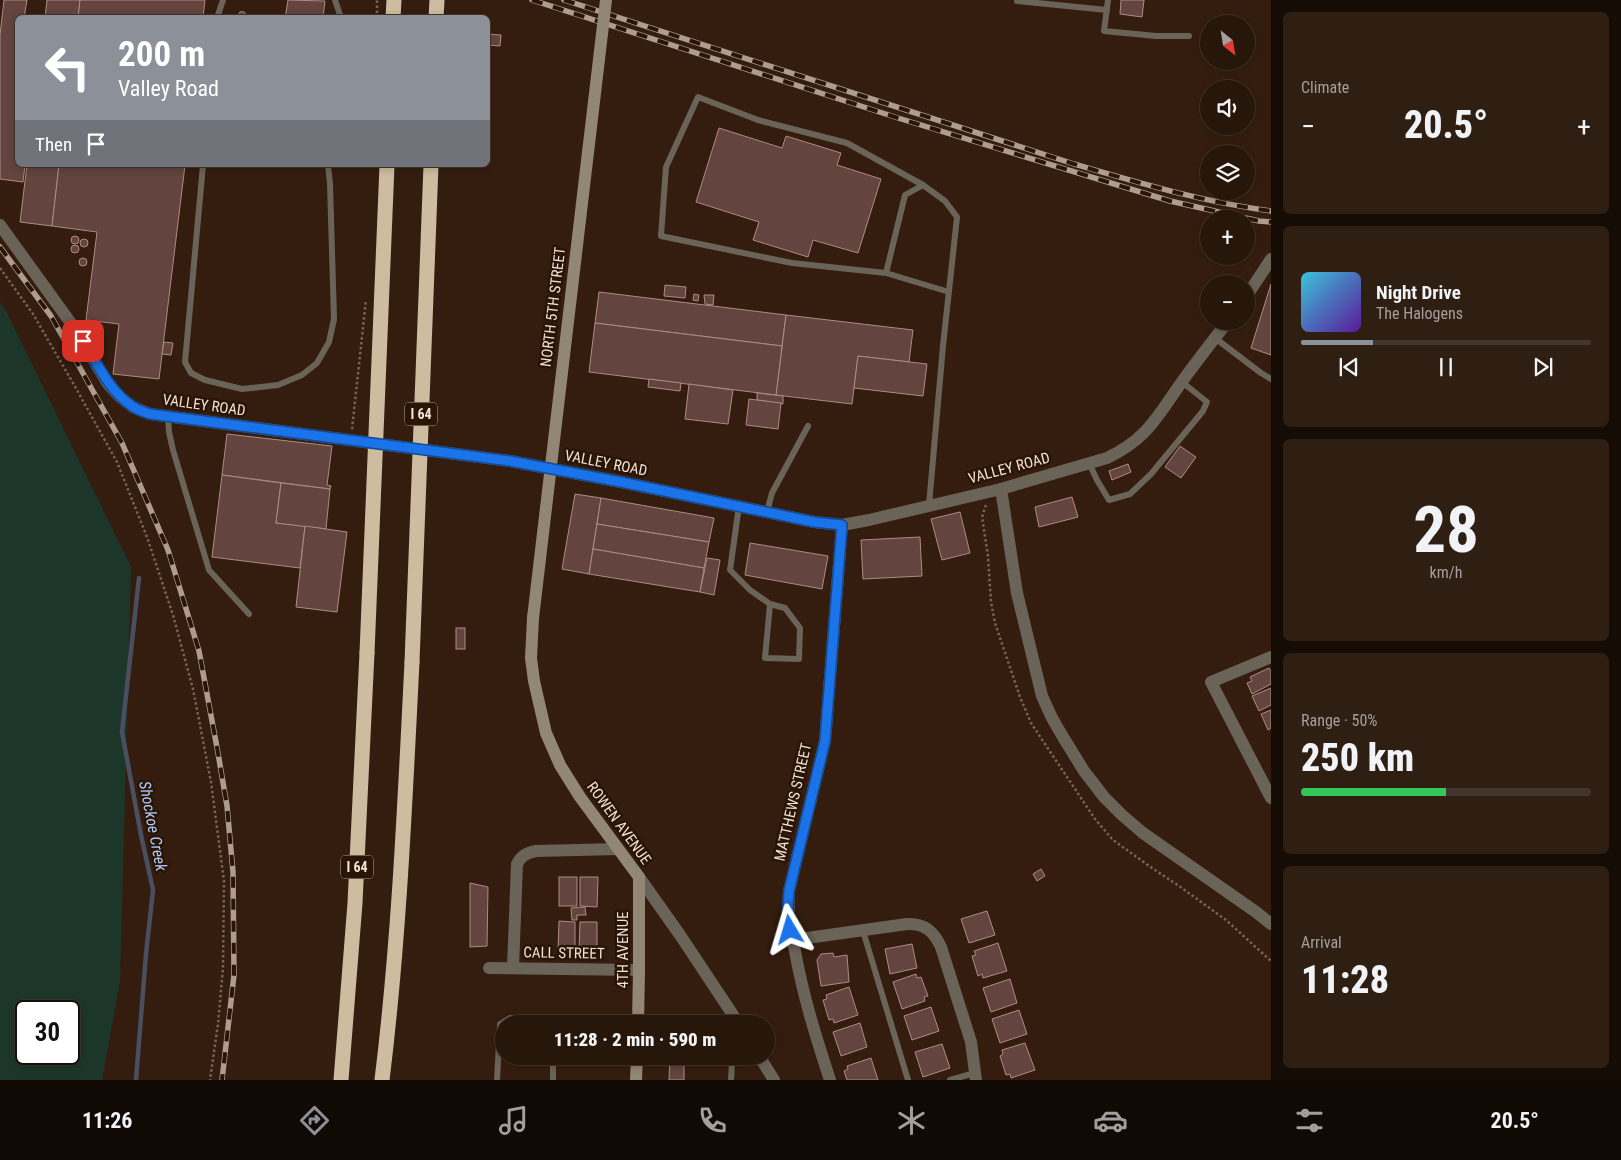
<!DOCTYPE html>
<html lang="en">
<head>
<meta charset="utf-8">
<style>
  body { margin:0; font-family:"Roboto Condensed",sans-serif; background:#2f1f13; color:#f1f3f6; height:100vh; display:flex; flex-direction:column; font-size:19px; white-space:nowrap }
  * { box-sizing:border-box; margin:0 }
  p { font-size:16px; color:#a49f9c }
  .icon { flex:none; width:28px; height:28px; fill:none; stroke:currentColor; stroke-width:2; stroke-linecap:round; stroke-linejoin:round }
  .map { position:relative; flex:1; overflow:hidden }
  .side { display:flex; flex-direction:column; gap:12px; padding:12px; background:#150c06; width:350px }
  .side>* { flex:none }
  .banner { position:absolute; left:15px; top:15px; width:475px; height:152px; border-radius:8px; box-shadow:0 2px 8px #0003,0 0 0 1px #43352b; background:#8c9099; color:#fff; overflow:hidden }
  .needle { width:32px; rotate:150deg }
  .controls { position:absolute; left:1200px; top:15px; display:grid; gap:10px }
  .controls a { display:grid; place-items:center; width:55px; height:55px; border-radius:50%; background:#27160a; box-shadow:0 2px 8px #0003,0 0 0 1px #43352b; font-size:25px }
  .speed { position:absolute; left:15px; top:1000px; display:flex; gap:10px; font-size:25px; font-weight:700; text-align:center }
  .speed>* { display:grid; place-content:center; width:65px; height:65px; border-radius:50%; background:#27160a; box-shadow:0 2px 8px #0003,0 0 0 1px #43352b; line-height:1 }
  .speed .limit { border:2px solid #111; border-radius:8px; background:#fff; color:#111 }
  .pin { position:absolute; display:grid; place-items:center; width:42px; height:42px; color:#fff; margin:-21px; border-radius:10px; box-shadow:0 2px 8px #0006 }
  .me { position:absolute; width:55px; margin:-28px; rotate:353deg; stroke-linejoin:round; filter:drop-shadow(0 0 4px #0008) }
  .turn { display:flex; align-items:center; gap:18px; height:105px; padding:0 20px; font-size:22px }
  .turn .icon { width:65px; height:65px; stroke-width:2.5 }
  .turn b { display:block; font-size:35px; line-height:42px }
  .then { display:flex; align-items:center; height:48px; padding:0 20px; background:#0003; gap:10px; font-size:19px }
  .big { font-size:38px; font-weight:800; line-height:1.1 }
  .side .widget { flex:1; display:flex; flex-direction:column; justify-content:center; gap:8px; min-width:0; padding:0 18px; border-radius:8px; background:#2f1f13 }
  .side .dial { align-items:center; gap:0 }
  .dial b { font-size:65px; line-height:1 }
  .song { display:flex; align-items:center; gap:15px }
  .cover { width:60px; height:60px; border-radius:8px; background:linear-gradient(135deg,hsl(190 70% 55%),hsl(270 70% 35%)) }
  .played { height:5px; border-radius:2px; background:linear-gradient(90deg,#8c9099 25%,#43352b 25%) }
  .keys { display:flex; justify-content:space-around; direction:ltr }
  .heat { display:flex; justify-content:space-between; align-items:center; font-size:28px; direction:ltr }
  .charge { height:8px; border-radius:4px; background:linear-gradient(90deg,#34c759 50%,#43352b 0) }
  .trip { position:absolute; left:495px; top:1015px; width:280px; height:50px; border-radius:25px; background:#27160a; box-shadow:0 2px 8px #0003,0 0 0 1px #43352b; font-weight:800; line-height:50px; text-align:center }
  .menu { display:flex; height:80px; justify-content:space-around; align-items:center; background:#100904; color:#a49f9c }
  .menu .icon { width:35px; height:35px }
  .menu .active { color:#8c9099 }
  .menu b { font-size:22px; color:#f1f3f6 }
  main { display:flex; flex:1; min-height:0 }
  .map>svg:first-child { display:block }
  .green { fill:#1c3729; fill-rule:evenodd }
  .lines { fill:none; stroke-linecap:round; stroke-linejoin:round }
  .stream { stroke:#4a4f60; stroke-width:4.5 }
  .building { fill:#63443f; stroke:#ae8b85 }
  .path { stroke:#786356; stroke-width:2.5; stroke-dasharray:2.5 2.5; stroke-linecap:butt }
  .service { stroke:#6a6358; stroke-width:6 }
  .minor { stroke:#6a6358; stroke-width:12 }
  .tertiary { stroke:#6a6358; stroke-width:12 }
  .secondary { stroke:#928775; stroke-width:12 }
  .motorway { stroke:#cdbc9f; stroke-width:15 }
  .rail-casing { stroke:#ae9c90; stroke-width:5.5 }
  .rail { stroke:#291405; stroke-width:4; stroke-dasharray:11; stroke-linecap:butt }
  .secondary-bridge { stroke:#928775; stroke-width:12 }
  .motorway-bridge { stroke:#cdbc9f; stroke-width:15 }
  .route-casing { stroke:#114b97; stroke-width:12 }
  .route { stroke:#1a73e8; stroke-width:9 }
  .labels { text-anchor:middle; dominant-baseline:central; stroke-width:5; stroke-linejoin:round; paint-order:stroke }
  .shield { fill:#291405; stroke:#b5a498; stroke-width:1 }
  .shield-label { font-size:14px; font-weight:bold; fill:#f1e1d7 }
  .street-label { font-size:15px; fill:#f1e1d7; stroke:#291405 }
  .water-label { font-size:16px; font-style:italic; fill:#afcefc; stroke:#291405 }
</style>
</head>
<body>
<main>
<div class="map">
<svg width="1271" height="1080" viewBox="0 0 1271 1080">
  <rect width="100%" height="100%" fill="#341d0e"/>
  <path class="green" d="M0,302L5,309L131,567L120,981L102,1080H0ZM69,1011V1054H26V1011Z"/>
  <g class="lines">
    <polyline class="stream" points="136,1080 146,954 153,890 141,835 122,732 139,578"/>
  </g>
  <g class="building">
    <polygon points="4,0 27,0 24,18 18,18 18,165 25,165 23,182 0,179 0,35"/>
    <polygon points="47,0 80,0 78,18 45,18"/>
    <polygon points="80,0 205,0 203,18 78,18"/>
    <polygon points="288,0 325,1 323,18 285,18"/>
    <polygon points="1121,0 1144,0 1142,17 1120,14"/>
    <circle cx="242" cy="15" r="3.5"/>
    <polygon points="488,34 501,35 500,46 488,45"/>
    <polygon points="719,128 782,148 786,136 841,153 837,165 881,179 858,253 813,240 808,257 753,240 759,222 696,202"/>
    <polygon points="27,165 59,165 52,226 20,222"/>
    <polygon points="59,165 185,165 159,379 113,374 119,324 86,320 97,232 52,226"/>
    <circle cx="75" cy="240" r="4"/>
    <circle cx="84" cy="243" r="4"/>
    <circle cx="75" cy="249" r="4"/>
    <circle cx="83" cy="262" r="4"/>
    <polygon points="1271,284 1271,355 1251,348"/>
    <polygon points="665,285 686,287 685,298 664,296"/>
    <polygon points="599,292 786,315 782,346 595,323"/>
    <polygon points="694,294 699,295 698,301 693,300"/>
    <polygon points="704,295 714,295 713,305 705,304"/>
    <polygon points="786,315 913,330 909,362 858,356 852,404 776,395"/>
    <polygon points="595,323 782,346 776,395 589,372"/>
    <polygon points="164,342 173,343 171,355 162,354"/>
    <polygon points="858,356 927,364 923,396 854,388"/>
    <polygon points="649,379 681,383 680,391 648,387"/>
    <polygon points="689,384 733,390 728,424 685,419"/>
    <polygon points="757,393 783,396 783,404 757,400"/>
    <polygon points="749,399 781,403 778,429 746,425"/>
    <polygon points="227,434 332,446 327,485 331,486 330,489 222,475"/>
    <polygon points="1180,446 1196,457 1181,478 1165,467"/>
    <polygon points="1128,464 1131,472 1112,480 1109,471"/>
    <polygon points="222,475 281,483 276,523 305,526 300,568 212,557"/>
    <polygon points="281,483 330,489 326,529 276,523"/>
    <polygon points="575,494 601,498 589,574 562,569"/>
    <polygon points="1072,497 1078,517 1039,527 1035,507"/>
    <polygon points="601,498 714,518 709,542 597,524"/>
    <polygon points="960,512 970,553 942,560 931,519"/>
    <polygon points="597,524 709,542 704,568 593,549"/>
    <polygon points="305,526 347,532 337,612 296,607"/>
    <polygon points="920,537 922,576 863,579 861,540"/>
    <polygon points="750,543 828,556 822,589 745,575"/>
    <polygon points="593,549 704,568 700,592 589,574"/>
    <polygon points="707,558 720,560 714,595 700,592"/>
    <rect x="456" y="628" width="9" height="21"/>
    <polygon points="1269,668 1271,671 1271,684 1252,694 1247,683 1252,681 1250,677"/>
    <polygon points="1271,688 1271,705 1259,711 1252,696"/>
    <polygon points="1271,710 1271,728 1268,730 1261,714"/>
    <polygon points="1041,869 1045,876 1037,881 1033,874"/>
    <rect x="559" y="877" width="18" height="29"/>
    <polygon points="580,877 598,877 597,907 580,906"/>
    <polygon points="470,883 488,887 487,946 470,947"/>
    <polygon points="585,907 586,915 577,915 577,920 572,920 571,908"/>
    <polygon points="987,911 995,935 969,943 961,919"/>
    <polygon points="559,921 575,922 575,951 558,951"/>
    <polygon points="580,922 597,922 597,952 579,951"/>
    <polygon points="998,943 1007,971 983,978 982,974 978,976 972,956 976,955 974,951"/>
    <polygon points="912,944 917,968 890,974 885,949"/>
    <polygon points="833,953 834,957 847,955 849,982 821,986 817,960 821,954"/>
    <polygon points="916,974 917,978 921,977 928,996 924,997 925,1001 902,1009 893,982"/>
    <polygon points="1010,979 1017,1003 991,1012 983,988"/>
    <polygon points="849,987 858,1015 834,1023 833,1019 829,1020 823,1000 827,999 826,995"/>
    <polygon points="931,1007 939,1031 912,1040 904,1016"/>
    <polygon points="1019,1010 1027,1034 1000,1043 992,1019"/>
    <polygon points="860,1023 867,1047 841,1056 833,1032"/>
    <polygon points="1025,1043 1035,1070 1011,1078 1010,1074 1006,1075 1000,1056 1003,1054 1002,1050"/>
    <polygon points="942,1044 950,1068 923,1077 915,1052"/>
    <polygon points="670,1056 684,1056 684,1080 669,1080"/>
    <polygon points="871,1058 878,1080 847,1080 844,1071 848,1069 847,1066"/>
  </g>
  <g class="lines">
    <g class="path">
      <polyline points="377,18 377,0"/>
      <polyline points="0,268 33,314 73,383 117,462 147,537 173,615 193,689 211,782 224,881 223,968 218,1024 210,1080"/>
      <polyline points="352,429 366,300"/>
      <polyline points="986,505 982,517 988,556 991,602 995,623 1020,697 1031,723 1095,819 1113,840 1152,868 1179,886 1226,920 1271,961"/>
    </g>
    <g class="service">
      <polyline points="335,0 341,18"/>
      <polyline points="1108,0 1104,31 1156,36 1189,36"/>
      <polyline points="1017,1 1107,10"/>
      <polyline points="217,18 223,0"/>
      <polyline points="203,165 185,362 191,373 205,380 242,389 278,385 302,375 317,363 329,342 334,319 330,184 328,165"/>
      <polyline points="886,273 792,263 661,236 666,167 698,97 758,120 847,143 923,185"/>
      <polyline points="1215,338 1261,373 1271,379"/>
      <polyline points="168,417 169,432 173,450 209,570 249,614"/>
      <polyline points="1089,463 1097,480 1109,500 1130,494 1151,474 1203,411 1207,402 1182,382"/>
      <polyline points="929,505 943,346 957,217 945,201 923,185 905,195 886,273 949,292"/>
      <polyline points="739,506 730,570 750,590 770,604 765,658 799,659 800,628 785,608 770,604"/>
      <polyline points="767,512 772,493 808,426"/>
      <polyline points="863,931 908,1080"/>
      <polyline points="553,1056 553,1080"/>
      <polyline points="497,1080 500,1024 510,1018 599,1019 638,1023"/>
      <polyline points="731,1080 732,1062 733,1056"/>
      <polyline points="950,1080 975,1073"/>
    </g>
    <g class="minor">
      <polyline points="1271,657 1211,682 1271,798"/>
      <polyline points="639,877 680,935 739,1024"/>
      <path d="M793,940L907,924C925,923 934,932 941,947L971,1042L976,1080"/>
      <polyline points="489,968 639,970"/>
      <path d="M513,968L517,864C521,856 526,853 536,851L618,849"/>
      <polyline points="759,1056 774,1080"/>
      <path d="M830,1080C816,1037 803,996 795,951C791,931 787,912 789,891L825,741L842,525"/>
    </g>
    <g class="tertiary">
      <path d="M0,225L73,326L108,384L119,396L133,407L150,414L510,461L621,482L814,522L842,525L869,520L1001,489L1107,458C1147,439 1157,417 1181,383C1196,362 1212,342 1228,321"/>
      <polyline points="1246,297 1271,259"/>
      <polyline points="1001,489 1017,593 1042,696 1052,718 1063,737 1084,771 1104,797 1122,815 1143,833 1256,912 1271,924"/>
    </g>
    <g class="secondary">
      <polyline points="533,618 531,658 534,681 546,733 560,765 580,797 639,877 639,970 638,1024"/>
      <polyline points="636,1080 637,1056"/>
    </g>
    <g class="motorway">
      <polyline points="393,18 394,0"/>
      <polyline points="436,18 437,0"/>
      <polyline points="341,1080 355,903 367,653"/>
      <path d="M382,1080C399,942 405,801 412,662"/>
    </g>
    <g class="rail-casing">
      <g id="rail">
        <polyline points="532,0 898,118 1170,201 1259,221 1271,222"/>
        <path d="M564,0L1074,164C1139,183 1203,202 1271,211"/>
        <polyline points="0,247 51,316 122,443 168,550 199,651 218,753 227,806 233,872 234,975 222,1080"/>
      </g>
    </g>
    <use href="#rail" class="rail"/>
    <polyline class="secondary-bridge" points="533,618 606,0"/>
    <g class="motorway-bridge">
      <polyline points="367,653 387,165"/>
      <polyline points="412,662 431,165"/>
    </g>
  </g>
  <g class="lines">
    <g class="route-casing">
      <path id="route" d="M83,341C98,364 109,391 132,406C137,410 144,412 150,414L510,461L621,482L814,522L842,525L825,741L789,891L788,905L790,930"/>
    </g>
    <use href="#route" class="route"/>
  </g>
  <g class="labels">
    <g class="shield">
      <rect x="405" y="402.5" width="32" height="23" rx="4"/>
      <rect x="341" y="855.5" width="32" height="23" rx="4"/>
    </g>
    <g class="shield-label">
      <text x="421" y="414">I 64</text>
      <text x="357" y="867">I 64</text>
    </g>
    <g class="street-label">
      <text transform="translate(553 307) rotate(-83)">NORTH 5TH STREET</text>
      <text transform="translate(204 405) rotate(8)">VALLEY ROAD</text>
      <text transform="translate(606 463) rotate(11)">VALLEY ROAD</text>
      <text transform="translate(1009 468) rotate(-15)">VALLEY ROAD</text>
      <text transform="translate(793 802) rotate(-77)">MATTHEWS STREET</text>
      <text transform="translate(619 823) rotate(54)">ROWEN AVENUE</text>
      <text transform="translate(623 950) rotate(-90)">4TH AVENUE</text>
      <text transform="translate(564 953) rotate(1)">CALL STREET</text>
    </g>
    <g class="water-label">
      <text transform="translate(153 826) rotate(79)">Shockoe Creek</text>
    </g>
  </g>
</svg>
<div class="controls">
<a><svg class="needle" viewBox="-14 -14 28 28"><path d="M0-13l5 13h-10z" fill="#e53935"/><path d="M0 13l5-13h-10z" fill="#a49f9c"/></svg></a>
<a><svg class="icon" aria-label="sound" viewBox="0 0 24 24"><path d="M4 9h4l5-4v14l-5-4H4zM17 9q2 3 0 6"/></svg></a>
<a><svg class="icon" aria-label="layers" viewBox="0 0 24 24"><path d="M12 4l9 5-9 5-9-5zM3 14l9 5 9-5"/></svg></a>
<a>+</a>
<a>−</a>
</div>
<div class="speed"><div class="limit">30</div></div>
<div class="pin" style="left:83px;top:341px;background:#d93025"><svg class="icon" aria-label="arrive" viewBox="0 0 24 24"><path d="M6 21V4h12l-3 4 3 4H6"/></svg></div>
<svg class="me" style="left:790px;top:930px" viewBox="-20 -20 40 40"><path d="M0-17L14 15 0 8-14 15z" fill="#1a73e8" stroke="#fff" stroke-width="4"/></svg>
<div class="trip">11:28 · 2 min · 590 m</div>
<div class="banner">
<div class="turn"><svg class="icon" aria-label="left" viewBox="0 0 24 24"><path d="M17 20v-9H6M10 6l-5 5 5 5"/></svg><div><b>200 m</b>Valley Road</div></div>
<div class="then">Then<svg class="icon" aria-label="arrive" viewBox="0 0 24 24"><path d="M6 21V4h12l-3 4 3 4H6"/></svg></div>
</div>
</div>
<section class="side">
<div class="widget"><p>Climate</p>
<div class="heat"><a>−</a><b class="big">20.5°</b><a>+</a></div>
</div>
<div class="widget">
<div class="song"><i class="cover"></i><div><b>Night Drive</b><p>The Halogens</p></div></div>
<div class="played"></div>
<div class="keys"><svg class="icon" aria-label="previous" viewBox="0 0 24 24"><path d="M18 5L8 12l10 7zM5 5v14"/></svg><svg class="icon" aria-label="pause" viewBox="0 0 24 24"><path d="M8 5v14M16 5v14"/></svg><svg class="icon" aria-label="next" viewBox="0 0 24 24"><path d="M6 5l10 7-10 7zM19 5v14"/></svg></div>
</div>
<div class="widget dial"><b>28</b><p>km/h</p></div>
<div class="widget"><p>Range · 50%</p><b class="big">250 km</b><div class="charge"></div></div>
<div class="widget"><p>Arrival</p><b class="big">11:28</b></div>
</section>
</main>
<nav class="menu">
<b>11:26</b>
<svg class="icon active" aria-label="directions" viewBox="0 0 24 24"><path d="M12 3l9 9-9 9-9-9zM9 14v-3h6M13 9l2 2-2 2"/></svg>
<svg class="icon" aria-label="music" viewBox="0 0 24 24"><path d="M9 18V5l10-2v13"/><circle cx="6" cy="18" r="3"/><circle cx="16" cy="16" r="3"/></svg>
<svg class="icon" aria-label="phone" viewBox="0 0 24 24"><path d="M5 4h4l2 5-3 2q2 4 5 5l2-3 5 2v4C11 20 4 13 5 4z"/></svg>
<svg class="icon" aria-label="climate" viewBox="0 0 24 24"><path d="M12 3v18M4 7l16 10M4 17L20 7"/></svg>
<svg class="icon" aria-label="car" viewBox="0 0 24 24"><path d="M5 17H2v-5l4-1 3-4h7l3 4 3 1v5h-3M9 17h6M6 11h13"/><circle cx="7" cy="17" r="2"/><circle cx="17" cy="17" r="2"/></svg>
<svg class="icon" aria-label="filters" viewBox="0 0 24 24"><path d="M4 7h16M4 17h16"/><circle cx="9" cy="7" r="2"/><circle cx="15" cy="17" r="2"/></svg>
<b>20.5°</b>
</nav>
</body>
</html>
